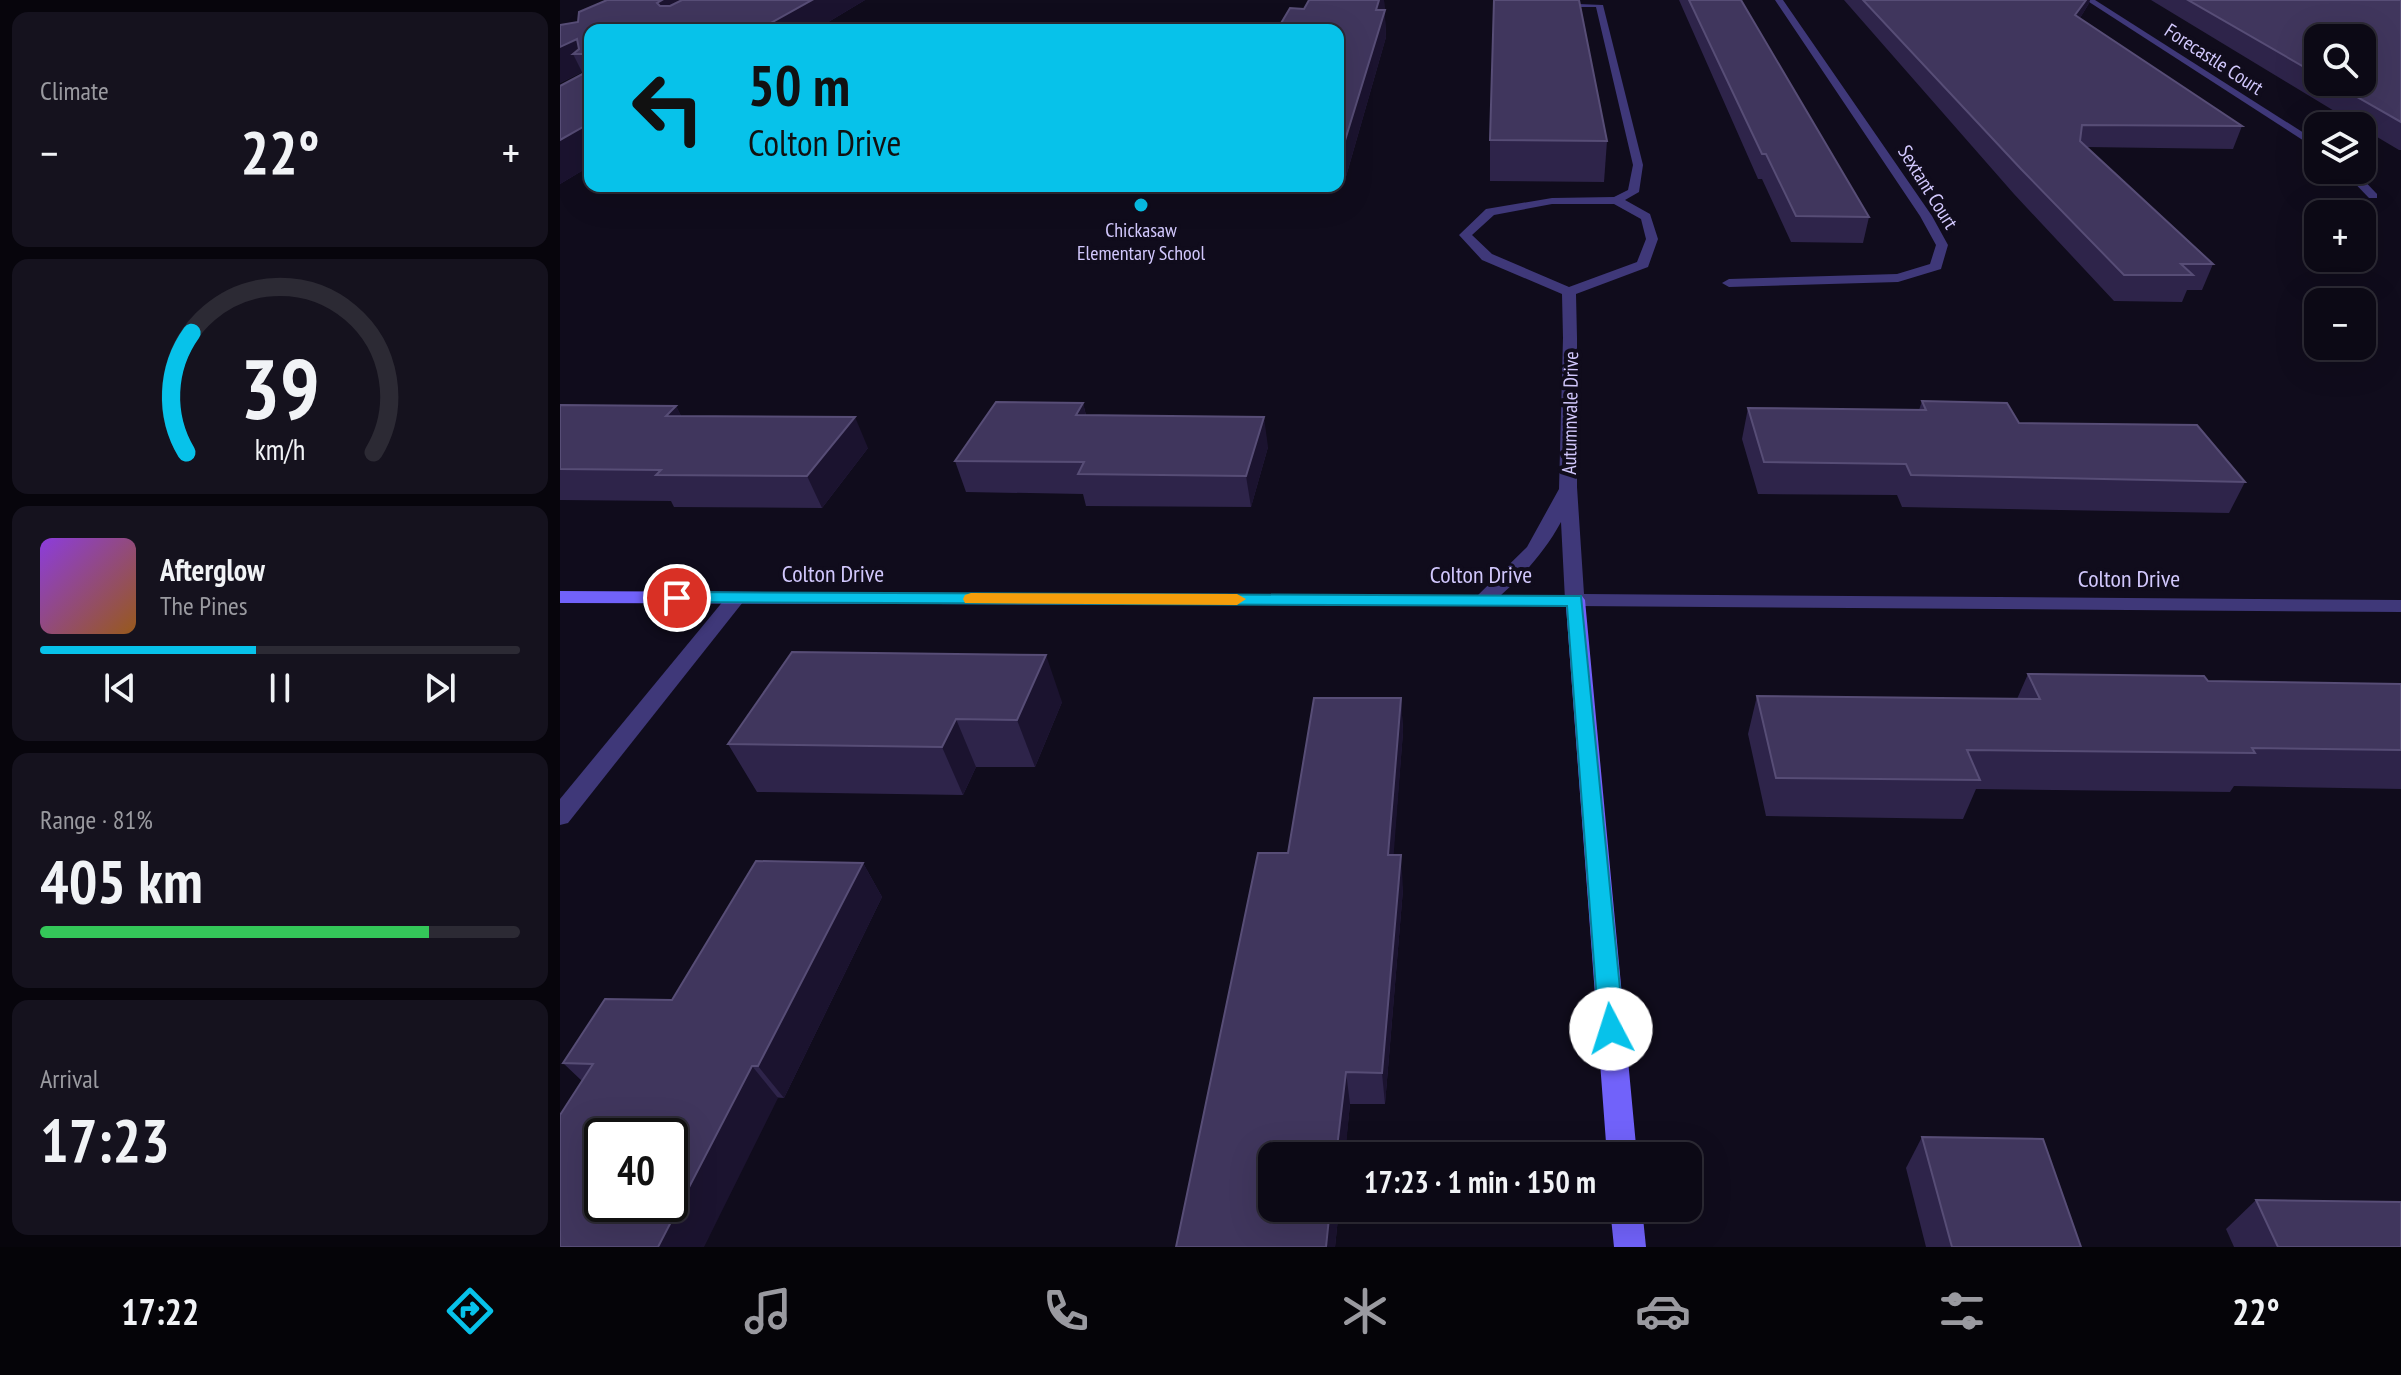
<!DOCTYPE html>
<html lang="en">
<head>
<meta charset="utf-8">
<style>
  body { margin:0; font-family:"PT Sans Narrow",sans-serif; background:#15121e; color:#f1f3f6; height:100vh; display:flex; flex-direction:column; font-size:30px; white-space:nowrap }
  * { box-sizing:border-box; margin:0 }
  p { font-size:26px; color:#9a9aa0 }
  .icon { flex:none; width:44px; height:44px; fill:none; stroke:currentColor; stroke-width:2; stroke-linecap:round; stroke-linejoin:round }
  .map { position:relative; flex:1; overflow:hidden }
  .side { display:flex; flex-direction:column; gap:12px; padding:12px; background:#07050c; width:560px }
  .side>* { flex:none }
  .guide { position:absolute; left:24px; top:24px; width:760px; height:168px; border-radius:16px; box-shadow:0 8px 32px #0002,0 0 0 2px #2c2a34; background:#07c2ea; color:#111; overflow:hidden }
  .buttons { position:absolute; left:1744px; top:24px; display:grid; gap:16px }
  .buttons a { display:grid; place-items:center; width:72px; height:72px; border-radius:16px; background:#0c0915; box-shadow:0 8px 32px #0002,0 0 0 2px #2c2a34; font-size:40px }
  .speed { position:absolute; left:24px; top:1118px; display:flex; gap:16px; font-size:40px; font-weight:700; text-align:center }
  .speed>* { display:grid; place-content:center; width:104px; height:104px; border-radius:50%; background:#0c0915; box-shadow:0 8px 32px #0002,0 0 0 2px #2c2a34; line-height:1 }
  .speed .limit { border:4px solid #111; border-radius:12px; background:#fff; color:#111 }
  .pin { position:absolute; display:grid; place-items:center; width:68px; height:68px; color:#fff; margin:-34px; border:4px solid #fff; border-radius:50%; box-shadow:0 2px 8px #0007 }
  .me { position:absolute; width:88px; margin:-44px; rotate:355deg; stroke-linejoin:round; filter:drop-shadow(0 0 6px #0008) }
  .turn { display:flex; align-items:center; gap:28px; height:168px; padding:0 32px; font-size:36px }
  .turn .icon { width:104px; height:104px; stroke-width:2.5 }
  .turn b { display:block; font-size:56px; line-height:68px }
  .big { font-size:60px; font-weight:600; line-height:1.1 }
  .side .widget { flex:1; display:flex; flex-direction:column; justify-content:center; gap:12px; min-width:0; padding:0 28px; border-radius:16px; background:#15121e }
  .side .dial { align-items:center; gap:0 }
  .dial svg { height:208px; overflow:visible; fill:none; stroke:#2c2a34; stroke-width:7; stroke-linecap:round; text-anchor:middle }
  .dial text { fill:#f1f3f6; stroke:none }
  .song { display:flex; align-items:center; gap:24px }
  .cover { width:96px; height:96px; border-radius:12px; background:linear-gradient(135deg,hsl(270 70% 55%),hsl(30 70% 35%)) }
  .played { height:8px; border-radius:4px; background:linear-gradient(90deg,#07c2ea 45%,#2c2a34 45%) }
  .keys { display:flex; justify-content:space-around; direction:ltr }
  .heat { display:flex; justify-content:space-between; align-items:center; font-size:44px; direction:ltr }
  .charge { height:12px; border-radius:6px; background:linear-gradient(90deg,#34c759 81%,#2c2a34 0) }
  .trip { position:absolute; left:698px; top:1142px; width:444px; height:80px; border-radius:16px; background:#0c0915; box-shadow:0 8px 32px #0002,0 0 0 2px #2c2a34; font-weight:600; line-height:80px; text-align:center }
  .tab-bar { display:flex; height:128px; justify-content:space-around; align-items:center; background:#050408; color:#9a9aa0 }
  .tab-bar .icon { width:56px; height:56px }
  .tab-bar .active { color:#07c2ea }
  .tab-bar b { font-size:36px; color:#f1f3f6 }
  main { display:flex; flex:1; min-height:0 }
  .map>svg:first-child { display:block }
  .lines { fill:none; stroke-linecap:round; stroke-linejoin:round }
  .lane { fill:#3f3879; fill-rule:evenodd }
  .street { fill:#3f3879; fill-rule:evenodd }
  .secondary { fill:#7162fa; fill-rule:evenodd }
  .wall { fill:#2e244a; fill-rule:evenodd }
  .shaded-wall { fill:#1b132f }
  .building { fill:#40365d; stroke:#574d76; stroke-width:2; fill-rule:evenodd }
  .route { fill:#07c2ea; stroke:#057e98; stroke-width:2 }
  .slow { fill:#f59e0b }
  .poi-dot { fill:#07c2ea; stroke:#100c1c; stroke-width:3 }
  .labels { text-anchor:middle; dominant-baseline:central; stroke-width:8; stroke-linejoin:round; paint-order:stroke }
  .far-street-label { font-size:20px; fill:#d2c8fd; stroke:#100c1c }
  .far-poi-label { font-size:20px; fill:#d2c8fd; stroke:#100c1c }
  .street-label { font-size:24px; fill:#d2c8fd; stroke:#100c1c }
</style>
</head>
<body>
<main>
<section class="side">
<div class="widget"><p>Climate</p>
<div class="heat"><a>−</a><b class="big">22°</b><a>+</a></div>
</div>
<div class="widget dial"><svg viewBox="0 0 100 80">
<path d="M14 69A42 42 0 1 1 86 69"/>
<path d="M14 69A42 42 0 0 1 16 23" stroke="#07c2ea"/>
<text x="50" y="56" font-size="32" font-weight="700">39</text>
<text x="50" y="72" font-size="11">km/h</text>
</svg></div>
<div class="widget">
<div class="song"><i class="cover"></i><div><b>Afterglow</b><p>The Pines</p></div></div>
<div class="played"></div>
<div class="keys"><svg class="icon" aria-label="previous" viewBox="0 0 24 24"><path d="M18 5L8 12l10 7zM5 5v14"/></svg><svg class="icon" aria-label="pause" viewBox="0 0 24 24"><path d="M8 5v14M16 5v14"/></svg><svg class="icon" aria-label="next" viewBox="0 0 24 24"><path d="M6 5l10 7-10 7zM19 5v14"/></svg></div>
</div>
<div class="widget"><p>Range · 81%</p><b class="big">405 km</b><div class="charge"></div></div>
<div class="widget"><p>Arrival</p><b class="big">17:23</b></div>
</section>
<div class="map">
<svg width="1841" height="1247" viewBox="0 0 1841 1247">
  <rect width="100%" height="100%" fill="#100c1c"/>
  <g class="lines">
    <path class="lane" d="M993,3L1043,5L1083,165L1079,192L1065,200L1090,214L1098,239L1088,267L1016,294L1017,338L1010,342L1003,338L1002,294L922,260L899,235L926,209L992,198L1054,197L1068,190L1073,165L1036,7H990ZM992,204H1054L1081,219L1086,239L1077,262L1009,287L932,254L912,235L934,215Z"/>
    <g class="street">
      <polygon points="1215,0 1223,0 1372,216 1388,245 1381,269 1338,282 1169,287 1162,283 1169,279 1337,274 1370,264 1376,245 1360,216"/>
      <polygon points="1526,0 1535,0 1758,142 1758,150"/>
      <polygon points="1782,170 1794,170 1817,194 1817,198 1809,198"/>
      <path d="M1010,334L1017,338V487L1024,594L1841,600V612L1015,606L1005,600L1001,522C983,555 959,580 931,604H917L914,600L917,596L967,547L999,489L1003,338Z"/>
      <polygon points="176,592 183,594 186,598 183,602 8,823 0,825 0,799 169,594"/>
    </g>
    <g class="secondary">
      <polygon points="0,591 1022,596 1025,600 1077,1156 1047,1156 1006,606 0,603"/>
      <polygon points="1050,1208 1082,1208 1086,1247 1054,1247"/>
    </g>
  </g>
  <g class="wall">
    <polygon points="47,0 305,0 255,30 30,30 30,166 0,184 0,86 23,74 22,72 0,83 18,22"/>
    <polygon points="749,0 824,0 826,37 785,180 778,180 778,30 744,9"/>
    <polygon points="1119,0 1181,0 1309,217 1303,243 1231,242 1202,179 1198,179"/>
    <polygon points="1284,0 1530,0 1528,5 1520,18 1682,126 1673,149 1526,147 1653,264 1642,290 1627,290 1622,302 1554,301 1454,194"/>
    <path d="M1591,0H1841V150H1839L1802,128V126H1799ZM1758,38L1802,82H1758Z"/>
    <polygon points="930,140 1047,141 1044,182 930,181"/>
    <polygon points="1362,401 1459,423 1685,482 1669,513 1342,507 1337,495 1198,494 1182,439 1188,408 1359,410"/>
    <polygon points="523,403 526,415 708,447 691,507 526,506 523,494 406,492 395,461"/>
    <polygon points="0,405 116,406 121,416 308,448 262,508 114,507 111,501 0,500"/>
    <polygon points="1468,674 1648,681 1841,684 1841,789 1674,786 1670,792 1416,789 1403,819 1206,816 1188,734 1197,696 1457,699"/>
    <polygon points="841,698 843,732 833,855 843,889 825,1104 790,1104 775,1247 616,1247 728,853"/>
    <polygon points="502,702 475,767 416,767 403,795 197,792 168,744"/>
    <polygon points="303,863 322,897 224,1098 22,1081 3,1063 112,1000"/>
    <polygon points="1362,1137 1521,1247 1366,1247 1346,1168"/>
    <polygon points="1696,1200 1841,1247 1674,1247 1666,1229"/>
  </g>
  <g class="shaded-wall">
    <polygon points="102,0 161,0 108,29 97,3"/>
    <polygon points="252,0 305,0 255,30 198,30"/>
    <polygon points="819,0 824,0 826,37 785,180 783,147"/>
    <polygon points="1526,0 1530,0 1528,5 1510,34 1515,15"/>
    <polygon points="17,39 24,54 13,54 22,72 0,83 0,47"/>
    <polygon points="30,123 30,166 0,184 0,140"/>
    <polygon points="523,403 530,433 516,415"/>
    <polygon points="116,406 132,437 106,416"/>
    <polygon points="295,417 308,448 262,508 247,476"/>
    <polygon points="704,417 708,447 691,507 686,476"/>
    <polygon points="486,655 502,702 475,767 457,720"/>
    <polygon points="841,698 843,732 831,889 828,855"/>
    <polygon points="396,719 416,767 403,795 382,747"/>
    <polygon points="841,855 843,889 825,1104 822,1073"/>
    <polygon points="303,863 322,897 224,1098 198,1066"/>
    <polygon points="192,1066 218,1098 144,1247 98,1247"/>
    <polygon points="786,1072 790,1104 785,1156 776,1156"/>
    <polygon points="770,1208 779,1208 775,1247 766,1247"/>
  </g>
  <g class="building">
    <polygon points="47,0 102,0 97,3 100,6 110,6 122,0 252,0 198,30 30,30 30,54 13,54 19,49 17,39 0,47 0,25 18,22 19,12"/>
    <polygon points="749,0 819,0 816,10 825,10 783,147 778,147 778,30 717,30 730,8 744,9"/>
    <polygon points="934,0 1019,0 1047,141 930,140"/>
    <polygon points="1129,0 1181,0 1309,217 1236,216 1206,154 1202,154"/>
    <polygon points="1303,0 1526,0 1515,15 1682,126 1522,125 1520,141 1653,264 1621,264 1633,275 1564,275 1461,169"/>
    <polygon points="1628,0 1841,0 1841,122 1771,82 1802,82 1802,38 1758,38 1758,75"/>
    <polygon points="30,70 30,123 0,140 0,86"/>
    <polygon points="1362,401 1447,403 1459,423 1637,425 1685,482 1351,475 1346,464 1204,462 1188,408 1366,410"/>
    <polygon points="436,402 523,403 516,415 704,417 686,476 518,474 524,462 395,461"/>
    <polygon points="0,405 116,406 106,416 295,417 247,476 96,475 101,470 0,469"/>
    <polygon points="232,652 486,655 457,720 396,719 382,747 168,744"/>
    <polygon points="1468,674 1644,676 1648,681 1841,684 1841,750 1692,748 1695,753 1407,750 1420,780 1216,778 1197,696 1480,699"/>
    <polygon points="754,698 841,698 828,855 841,855 822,1073 786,1072 776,1156 712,1156 712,1208 770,1208 766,1247 616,1247 698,853 728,853"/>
    <path d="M196,861L303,863L198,1066H192L98,1247H0V1115L33,1064L3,1063L45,999L112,1000ZM42,1136H110V1204H42Z"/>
    <polygon points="1362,1137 1483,1139 1521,1247 1392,1247"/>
    <polygon points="1696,1200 1841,1202 1841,1247 1718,1247"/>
  </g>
  <polygon class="route" points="117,592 1021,596 1064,1029 1060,1037 1051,1041 1042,1037 1039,1029 1007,606 111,602 109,598"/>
  <polygon class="slow" points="411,593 677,594 686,599 677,605 405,603 403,599 405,595"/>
  <circle class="poi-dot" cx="581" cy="205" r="8"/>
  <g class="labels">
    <g class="far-street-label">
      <text transform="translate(1654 59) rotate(33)">Forecastle Court</text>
      <text transform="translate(1368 187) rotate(58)">Sextant Court</text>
      <text transform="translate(1010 413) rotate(-89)">Autumnvale Drive</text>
    </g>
    <g class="far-poi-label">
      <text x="581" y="230">Chickasaw<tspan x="581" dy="23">Elementary School</tspan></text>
    </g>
    <g class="street-label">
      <text x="273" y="573">Colton Drive</text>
      <text x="921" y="574">Colton Drive</text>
      <text x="1569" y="578">Colton Drive</text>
    </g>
  </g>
</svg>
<div class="buttons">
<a><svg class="icon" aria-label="search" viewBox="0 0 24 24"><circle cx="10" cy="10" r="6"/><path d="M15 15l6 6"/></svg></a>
<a><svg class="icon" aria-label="layers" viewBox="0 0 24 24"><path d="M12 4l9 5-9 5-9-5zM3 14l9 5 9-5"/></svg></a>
<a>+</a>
<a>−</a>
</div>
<div class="speed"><div class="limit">40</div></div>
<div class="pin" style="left:117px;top:598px;background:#d93025"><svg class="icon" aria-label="arrive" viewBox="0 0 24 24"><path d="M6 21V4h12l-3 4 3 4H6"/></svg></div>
<svg class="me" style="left:1051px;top:1029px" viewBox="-20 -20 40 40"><circle r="19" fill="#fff"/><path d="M0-13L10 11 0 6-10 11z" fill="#07c2ea"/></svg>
<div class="trip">17:23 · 1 min · 150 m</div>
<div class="guide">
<div class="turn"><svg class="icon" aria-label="left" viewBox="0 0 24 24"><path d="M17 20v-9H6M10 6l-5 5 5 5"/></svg><div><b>50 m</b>Colton Drive</div></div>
</div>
</div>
</main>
<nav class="tab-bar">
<b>17:22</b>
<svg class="icon active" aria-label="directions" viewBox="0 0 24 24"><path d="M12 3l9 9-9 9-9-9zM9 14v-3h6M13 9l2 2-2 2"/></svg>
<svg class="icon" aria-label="music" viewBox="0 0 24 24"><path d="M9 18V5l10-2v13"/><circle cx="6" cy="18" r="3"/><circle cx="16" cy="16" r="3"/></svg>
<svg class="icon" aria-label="phone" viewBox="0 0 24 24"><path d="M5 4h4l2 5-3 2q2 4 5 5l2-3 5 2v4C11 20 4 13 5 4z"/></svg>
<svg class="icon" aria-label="climate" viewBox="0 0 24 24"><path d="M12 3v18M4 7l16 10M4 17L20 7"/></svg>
<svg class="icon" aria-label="car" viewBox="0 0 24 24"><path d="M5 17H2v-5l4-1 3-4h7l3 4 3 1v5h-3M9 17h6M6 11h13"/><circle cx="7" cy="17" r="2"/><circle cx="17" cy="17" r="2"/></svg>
<svg class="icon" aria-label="filters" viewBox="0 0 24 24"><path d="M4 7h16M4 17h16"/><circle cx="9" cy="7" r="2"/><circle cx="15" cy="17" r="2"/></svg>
<b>22°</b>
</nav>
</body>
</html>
